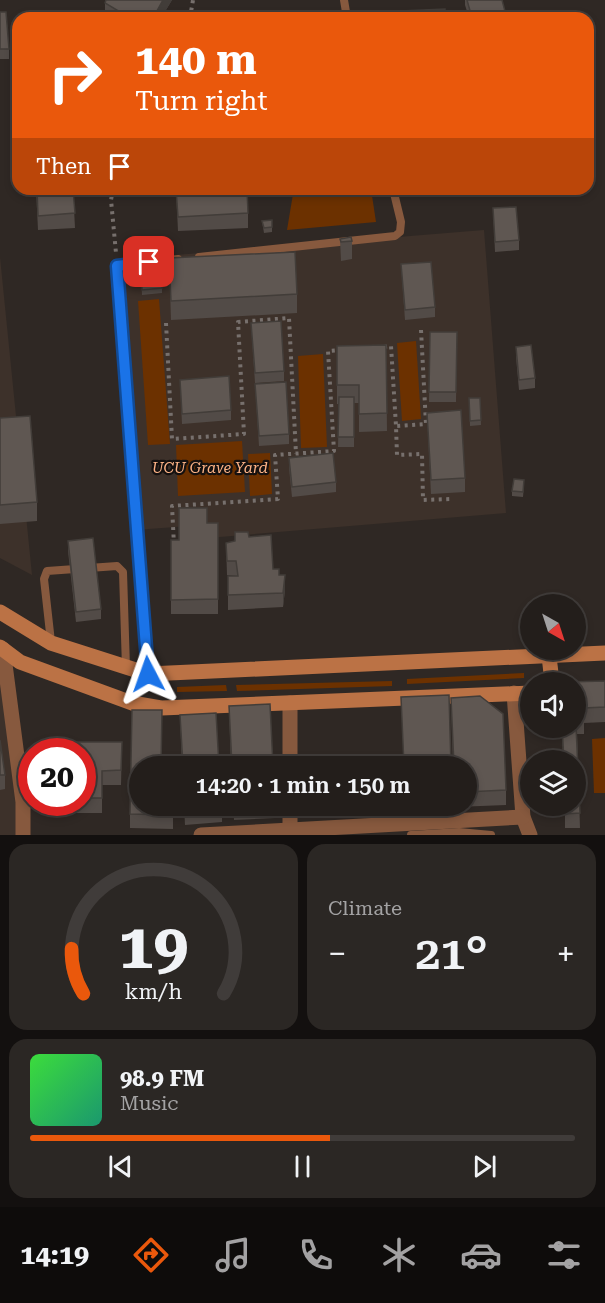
<!DOCTYPE html>
<html lang="en">
<head>
<meta charset="utf-8">
<style>
  body { margin:0; font-family:"Roboto Serif",serif; background:#2b2724; color:#f1f3f6; height:100vh; display:flex; flex-direction:column; font-size:22px; white-space:nowrap }
  * { box-sizing:border-box; margin:0 }
  p { font-size:20px; color:#a3a2a3 }
  .icon { flex:none; width:33px; height:33px; fill:none; stroke:currentColor; stroke-width:2; stroke-linecap:round; stroke-linejoin:round }
  .map { position:relative; height:835px; overflow:hidden }
  .drawer { display:flex; flex-direction:column; gap:9px; padding:9px; background:#13100f; flex:1 }
  .drawer>* { flex:none }
  .hud { position:absolute; left:12px; top:12px; width:582px; height:183px; border-radius:18px; box-shadow:0 3px 9px #0003,0 0 0 2px #403c3a; background:#ea580c; color:#fff; overflow:hidden }
  .needle { width:39px; rotate:141deg }
  .buttons { position:absolute; left:520px; top:594px; display:grid; gap:12px }
  .buttons a { display:grid; place-items:center; width:66px; height:66px; border-radius:50%; background:#231e1b; box-shadow:0 3px 9px #0003,0 0 0 2px #403c3a; font-size:30px }
  .speed { position:absolute; left:18px; top:738px; display:flex; gap:12px; font-size:30px; font-weight:700; text-align:center }
  .speed>* { display:grid; place-content:center; width:78px; height:78px; border-radius:50%; background:#231e1b; box-shadow:0 3px 9px #0003,0 0 0 2px #403c3a; line-height:1 }
  .speed .limit { border:9px solid #d22; background:#fff; color:#111 }
  .pin { position:absolute; display:grid; place-items:center; width:51px; height:51px; color:#fff; margin:-26px; border-radius:12px; box-shadow:0 3px 9px #0006 }
  .me { position:absolute; width:66px; margin:-33px; rotate:356deg; stroke-linejoin:round; filter:drop-shadow(0 0 4px #0008) }
  .turn { display:flex; align-items:center; gap:21px; height:126px; padding:0 24px; font-size:27px }
  .turn .icon { width:78px; height:78px; stroke-width:2.5 }
  .turn b { display:block; font-size:42px; line-height:51px }
  .then { display:flex; align-items:center; height:57px; padding:0 24px; background:#0003; gap:12px; font-size:22px }
  .big { font-size:45px; font-weight:600; line-height:1.1 }
  .drawer .card { flex:1; display:flex; flex-direction:column; justify-content:center; gap:9px; min-width:0; padding:0 21px; border-radius:18px; background:#2b2724 }
  .drawer .dial { align-items:center; gap:0 }
  .dial svg { height:156px; overflow:visible; fill:none; stroke:#403c3a; stroke-width:7; stroke-linecap:round; text-anchor:middle }
  .dial text { fill:#f1f3f6; stroke:none }
  .song { display:flex; align-items:center; gap:18px }
  .cover { width:72px; height:72px; border-radius:9px; background:linear-gradient(135deg,hsl(120 70% 55%),hsl(160 70% 35%)) }
  .played { height:6px; border-radius:3px; background:linear-gradient(90deg,#ea580c 55%,#403c3a 55%) }
  .keys { display:flex; justify-content:space-around; direction:ltr }
  .heat { display:flex; justify-content:space-between; align-items:center; font-size:33px; direction:ltr }
  .drawer .tiles { flex:1; display:grid; gap:9px; grid-template-columns:1fr 1fr }
  .card:last-child { grid-column:span 2 }
  .trip { position:absolute; left:129px; top:756px; width:348px; height:60px; border-radius:30px; background:#231e1b; box-shadow:0 3px 9px #0003,0 0 0 2px #403c3a; font-weight:600; line-height:60px; text-align:center }
  .tabs { display:flex; height:96px; justify-content:space-around; align-items:center; background:#0e0c0b; color:#a3a2a3 }
  .tabs .icon { width:42px; height:42px }
  .tabs .on { color:#ea580c }
  .tabs b { font-size:27px; color:#f1f3f6 }
  .map>svg:first-child { display:block }
  .built { fill:#3d312a }
  .green { fill:#6c3100 }
  .lines { fill:none; stroke-linecap:round; stroke-linejoin:round }
  .path { stroke:#77706d; stroke-width:4; stroke-dasharray:3 4.5; stroke-linecap:butt }
  .service { stroke:#87593e; stroke-width:8 }
  .minor { stroke:#87593e; stroke-width:15 }
  .secondary { stroke:#bb7245; stroke-width:15 }
  .wall { fill:#524b47 }
  .shaded-wall { fill:#423d39 }
  .building { fill:#5f5752; stroke:#423d39; stroke-width:1.5 }
  .route-casing { stroke:#114b97; stroke-width:15 }
  .route { stroke:#1a73e8; stroke-width:10 }
  .labels { text-anchor:middle; dominant-baseline:central; stroke-width:4.5; stroke-linejoin:round; paint-order:stroke }
  .park-label { font-size:15px; font-style:italic; fill:#fdb386; stroke:#151110 }
</style>
</head>
<body>
<div class="map">
<svg width="605" height="835" viewBox="0 0 605 835">
  <rect width="100%" height="100%" fill="#2f2824"/>
  <g class="built">
    <polygon points="484,230 506,513 207,538 216,524 135,530 114,260"/>
    <polygon points="0,257 32,575 0,558"/>
    <polygon points="0,651 23,835 0,835"/>
  </g>
  <g class="green">
    <polygon points="338,189 371,189 376,222 287,230 293,194"/>
    <polygon points="159,299 170,444 148,445 138,301"/>
    <polygon points="416,341 421,419 402,421 397,343"/>
    <polygon points="323,354 327,447 301,448 298,356"/>
    <polygon points="242,441 245,492 178,496 176,445"/>
    <polygon points="270,453 272,494 250,496 248,454"/>
    <polygon points="524,673 524,678 407,684 407,679"/>
    <polygon points="392,681 392,686 237,691 236,685"/>
    <polygon points="226,685 227,691 177,692 177,687"/>
    <polygon points="605,738 605,793 594,793 592,739"/>
  </g>
  <g class="lines">
    <g class="path">
      <polyline points="190,18 193,0"/>
      <polyline points="113,189 111,200 116,253"/>
      <polyline points="166,323 172,439 244,434 238,322 289,318 296,454"/>
      <polyline points="421,330 426,424 396,426 397,455 422,454 423,500 450,499"/>
      <polyline points="384,347 391,346 396,426"/>
      <polyline points="174,545 172,506 278,499 275,455 334,451 328,351 340,350"/>
    </g>
    <g class="service">
      <polyline points="344,0 347,18"/>
      <polyline points="199,257 395,236 400,232 401,222 393,189"/>
      <polyline points="51,642 44,579 47,571 117,566 123,572 126,668"/>
      <polyline points="148,674 117,266 178,259"/>
      <polyline points="411,835 459,832 491,835"/>
    </g>
    <g class="minor">
      <polyline points="3,649 23,802 23,835"/>
      <polyline points="514,693 523,817 530,835"/>
      <polyline points="290,766 290,703"/>
      <polyline points="290,829 290,806"/>
      <polyline points="201,835 523,817"/>
    </g>
    <g class="secondary">
      <polyline points="0,612 51,643 148,674 605,653"/>
      <polyline points="0,647 20,662 132,703 161,708 531,693"/>
      <polyline points="549,656 552,682"/>
    </g>
  </g>
  <g class="wall">
    <polygon points="106,0 172,0 161,18 105,18 105,3"/>
    <polygon points="465,0 502,0 506,18 469,18 465,5"/>
    <polygon points="0,12 9,49 9,59 0,59"/>
    <polygon points="36,189 73,189 75,228 38,230"/>
    <polygon points="176,189 248,213 248,228 178,231"/>
    <polygon points="493,208 519,240 519,250 495,252"/>
    <polygon points="262,221 272,227 272,232 264,233"/>
    <polygon points="340,239 352,241 352,259 341,261"/>
    <polygon points="169,258 297,294 297,313 171,320"/>
    <polygon points="401,264 435,307 435,317 405,320"/>
    <polygon points="141,273 162,288 162,293 142,295"/>
    <polygon points="251,323 284,371 284,381 255,383"/>
    <polygon points="430,332 457,332 456,402 429,402"/>
    <polygon points="386,345 387,431 359,432 359,403 354,403 354,447 338,447 339,404 337,404 337,346"/>
    <polygon points="516,347 535,378 535,388 519,390 516,357"/>
    <polygon points="180,380 231,410 231,420 182,424"/>
    <polygon points="255,384 289,434 289,444 259,446"/>
    <polygon points="469,398 480,398 481,425 470,426"/>
    <polygon points="427,413 465,478 465,492 431,494"/>
    <polygon points="0,418 37,502 37,521 0,524"/>
    <polygon points="289,458 336,482 336,492 292,497 289,468"/>
    <polygon points="524,485 523,497 512,496 512,491"/>
    <polygon points="207,523 218,523 218,614 171,614 171,540 179,540"/>
    <polygon points="235,532 249,537 273,569 279,575 285,590 283,607 228,610 228,576 236,576 227,575 226,543 235,541"/>
    <polygon points="68,541 101,609 101,619 76,622 68,551"/>
    <polygon points="605,681 605,722 584,723 584,734 577,734 580,828 565,828 565,806 576,806 576,760 563,760 562,728 576,728 576,682"/>
    <polygon points="451,698 506,790 506,805 456,807 455,806 466,806 466,766 453,766"/>
    <polygon points="229,706 273,766 231,766"/>
    <polygon points="180,715 219,766 182,766"/>
    <polygon points="0,740 5,775 5,789 0,790"/>
    <polygon points="122,742 121,785 102,785 102,813 76,813 76,802 82,802 82,752"/>
    <polygon points="173,806 173,829 130,828 130,814"/>
    <polygon points="184,806 222,806 222,822 185,825"/>
    <polygon points="233,806 275,806 275,818 234,820"/>
    <rect x="299" y="806" width="41" height="12"/>
    <polygon points="405,806 452,806 405,808"/>
  </g>
  <g class="shaded-wall">
    <polygon points="163,0 172,0 161,18 153,18"/>
    <polygon points="506,15 506,18 494,18"/>
    <polygon points="285,575 285,590 283,607 283,593"/>
  </g>
  <g class="building">
    <polygon points="106,0 163,0 153,18 130,18 105,3"/>
    <polygon points="467,0 502,0 506,15 494,18 472,18"/>
    <polygon points="445,9 445,18 402,18 401,11"/>
    <polygon points="0,12 6,12 9,49 0,49"/>
    <polygon points="169,12 180,18 166,18"/>
    <polygon points="37,189 73,189 75,213 38,216"/>
    <polygon points="176,189 247,189 248,213 178,217"/>
    <polygon points="516,207 519,240 495,242 493,208"/>
    <polygon points="272,220 272,227 264,228 262,221"/>
    <polygon points="351,237 352,241 341,242 340,239"/>
    <polygon points="295,252 297,294 171,301 169,258"/>
    <polygon points="431,262 435,307 405,310 401,264"/>
    <polygon points="160,271 162,288 142,290 141,273"/>
    <polygon points="281,321 284,371 255,373 251,323"/>
    <polygon points="430,332 457,332 456,392 429,392"/>
    <polygon points="386,345 387,413 359,414 359,385 337,385 337,346"/>
    <polygon points="531,345 535,378 519,380 516,347"/>
    <polygon points="229,376 231,410 182,414 180,380"/>
    <polygon points="286,382 289,434 259,436 255,384"/>
    <polygon points="339,397 354,397 354,437 338,437"/>
    <polygon points="469,398 480,398 481,420 470,421"/>
    <polygon points="461,410 465,478 431,480 427,413"/>
    <polygon points="30,416 37,502 0,505 0,418"/>
    <polygon points="333,453 336,482 292,487 289,458"/>
    <polygon points="514,479 524,480 523,492 512,491"/>
    <polygon points="179,508 207,508 207,523 218,523 218,599 171,600 171,540 179,540"/>
    <polygon points="235,532 248,532 249,537 271,535 273,569 279,569 279,575 285,575 283,593 228,595 228,576 238,576 236,561 227,561 226,543 235,541"/>
    <polygon points="93,538 101,609 76,612 68,541"/>
    <polygon points="605,681 605,707 584,708 584,719 576,720 576,682 566,682"/>
    <polygon points="449,695 451,766 404,766 401,697"/>
    <polygon points="480,696 503,714 506,790 466,792 466,766 454,766 451,698"/>
    <polygon points="270,704 273,766 232,766 229,706"/>
    <polygon points="132,710 162,710 161,766 140,766 140,806 173,806 173,815 130,814"/>
    <polygon points="216,713 219,766 183,766 180,715"/>
    <polygon points="576,726 580,813 565,814 565,806 576,806 576,760 564,760 562,728 576,728"/>
    <polygon points="0,740 5,775 0,775"/>
    <polygon points="76,742 122,742 121,770 102,771 102,798 82,798 82,752 76,752"/>
    <polygon points="185,806 222,806 222,808 185,810"/>
    <rect x="299" y="806" width="41" height="2"/>
  </g>
  <g class="lines">
    <g class="route-casing">
      <polyline id="route" points="148,674 117,266 149,262"/>
    </g>
    <use href="#route" class="route"/>
  </g>
  <g class="labels">
    <g class="park-label">
      <text x="210" y="468">UCU Grave Yard</text>
    </g>
  </g>
</svg>
<div class="buttons">
<a><svg class="needle" viewBox="-14 -14 28 28"><path d="M0-13l5 13h-10z" fill="#e53935"/><path d="M0 13l5-13h-10z" fill="#a3a2a3"/></svg></a>
<a><svg class="icon" aria-label="sound" viewBox="0 0 24 24"><path d="M4 9h4l5-4v14l-5-4H4zM17 9q2 3 0 6"/></svg></a>
<a><svg class="icon" aria-label="layers" viewBox="0 0 24 24"><path d="M12 4l9 5-9 5-9-5zM3 14l9 5 9-5"/></svg></a>
</div>
<div class="speed"><div class="limit">20</div></div>
<div class="pin" style="left:149px;top:262px;background:#d93025"><svg class="icon" aria-label="arrive" viewBox="0 0 24 24"><path d="M6 21V4h12l-3 4 3 4H6"/></svg></div>
<svg class="me" style="left:148px;top:674px" viewBox="-20 -20 40 40"><path d="M0-17L14 15 0 8-14 15z" fill="#1a73e8" stroke="#fff" stroke-width="4"/></svg>
<div class="trip">14:20 · 1 min · 150 m</div>
<div class="hud">
<div class="turn"><svg class="icon" aria-label="right" viewBox="0 0 24 24"><path d="M7 20v-9h11M14 6l5 5-5 5"/></svg><div><b>140 m</b>Turn right</div></div>
<div class="then">Then<svg class="icon" aria-label="arrive" viewBox="0 0 24 24"><path d="M6 21V4h12l-3 4 3 4H6"/></svg></div>
</div>
</div>
<section class="drawer">
<div class="tiles">
<div class="card dial"><svg viewBox="0 0 100 80">
<path d="M14 69A42 42 0 1 1 86 69"/>
<path d="M14 69A42 42 0 0 1 8 46" stroke="#ea580c"/>
<text x="50" y="56" font-size="32" font-weight="700">19</text>
<text x="50" y="72" font-size="11">km/h</text>
</svg></div>
<div class="card"><p>Climate</p>
<div class="heat"><a>−</a><b class="big">21°</b><a>+</a></div>
</div>
<div class="card">
<div class="song"><i class="cover"></i><div><b>98.9 FM</b><p>Music</p></div></div>
<div class="played"></div>
<div class="keys"><svg class="icon" aria-label="previous" viewBox="0 0 24 24"><path d="M18 5L8 12l10 7zM5 5v14"/></svg><svg class="icon" aria-label="pause" viewBox="0 0 24 24"><path d="M8 5v14M16 5v14"/></svg><svg class="icon" aria-label="next" viewBox="0 0 24 24"><path d="M6 5l10 7-10 7zM19 5v14"/></svg></div>
</div>
</div>
</section>
<nav class="tabs">
<b>14:19</b>
<svg class="icon on" aria-label="directions" viewBox="0 0 24 24"><path d="M12 3l9 9-9 9-9-9zM9 14v-3h6M13 9l2 2-2 2"/></svg>
<svg class="icon" aria-label="music" viewBox="0 0 24 24"><path d="M9 18V5l10-2v13"/><circle cx="6" cy="18" r="3"/><circle cx="16" cy="16" r="3"/></svg>
<svg class="icon" aria-label="phone" viewBox="0 0 24 24"><path d="M5 4h4l2 5-3 2q2 4 5 5l2-3 5 2v4C11 20 4 13 5 4z"/></svg>
<svg class="icon" aria-label="climate" viewBox="0 0 24 24"><path d="M12 3v18M4 7l16 10M4 17L20 7"/></svg>
<svg class="icon" aria-label="car" viewBox="0 0 24 24"><path d="M5 17H2v-5l4-1 3-4h7l3 4 3 1v5h-3M9 17h6M6 11h13"/><circle cx="7" cy="17" r="2"/><circle cx="17" cy="17" r="2"/></svg>
<svg class="icon" aria-label="filters" viewBox="0 0 24 24"><path d="M4 7h16M4 17h16"/><circle cx="9" cy="7" r="2"/><circle cx="15" cy="17" r="2"/></svg>
</nav>
</body>
</html>
